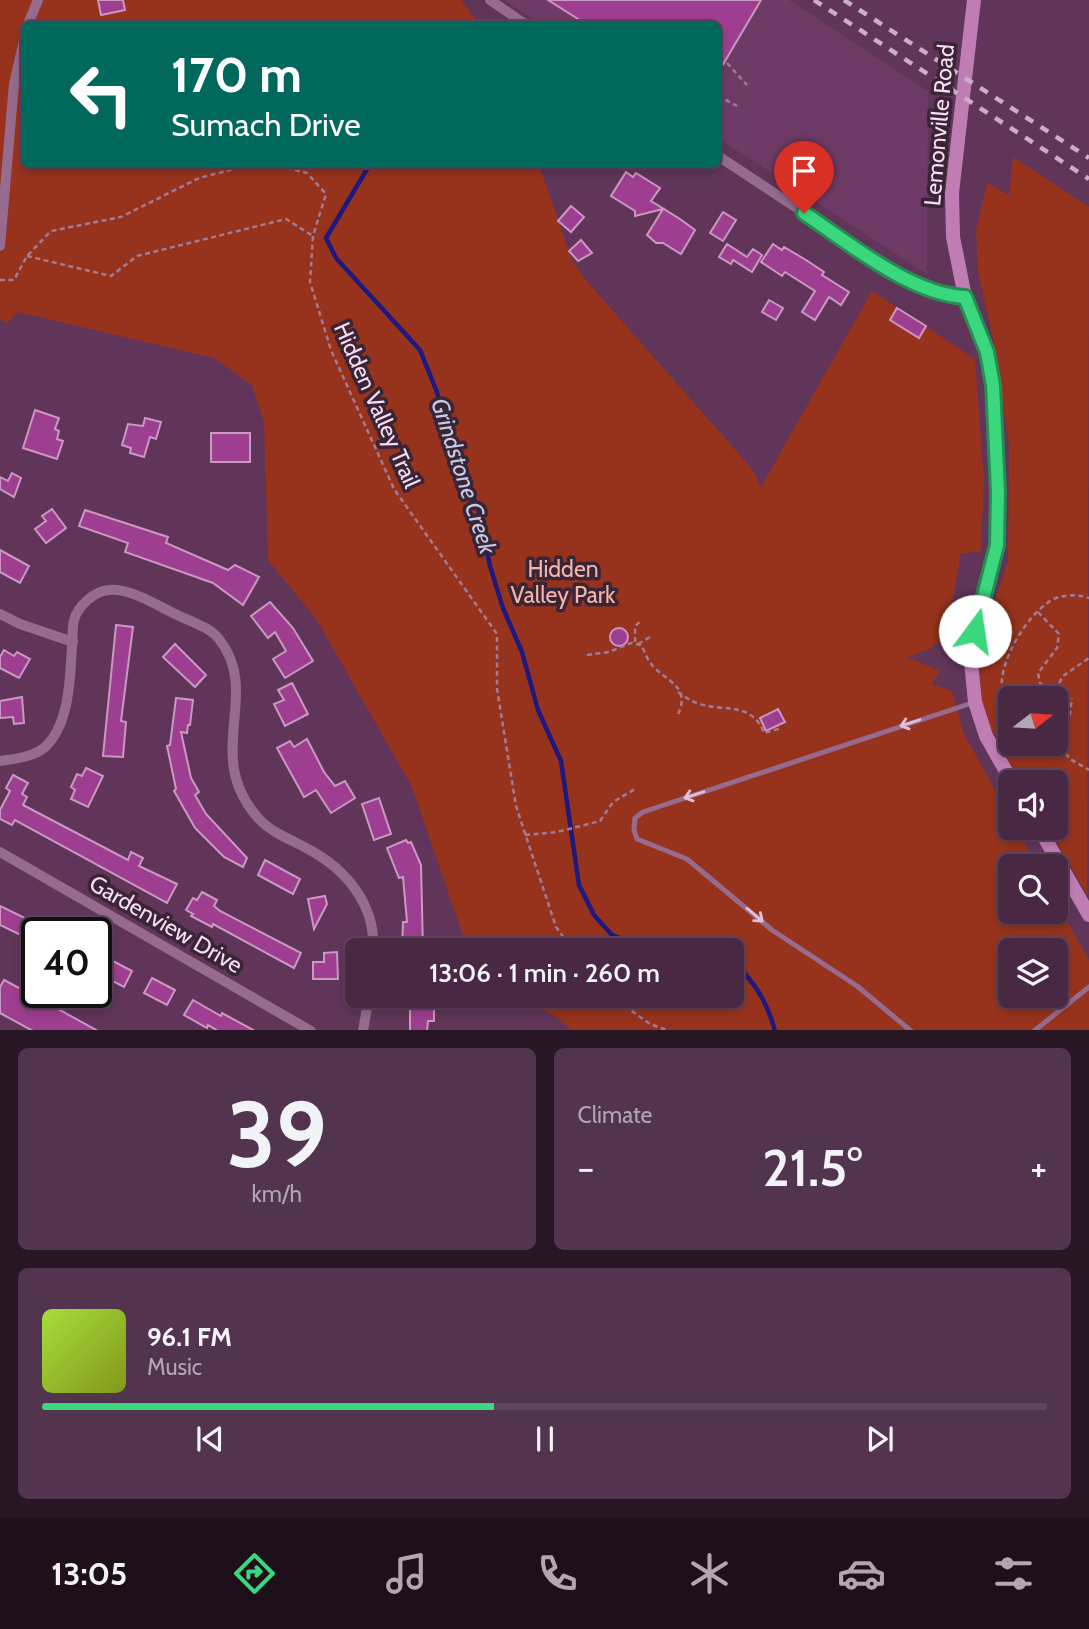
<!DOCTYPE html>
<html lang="en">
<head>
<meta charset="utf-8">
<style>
  body { margin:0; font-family:Cabin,sans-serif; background:#52344e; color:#f1f3f6; height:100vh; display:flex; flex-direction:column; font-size:26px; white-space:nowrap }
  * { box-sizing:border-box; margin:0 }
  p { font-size:23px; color:#b1a6b2 }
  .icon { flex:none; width:38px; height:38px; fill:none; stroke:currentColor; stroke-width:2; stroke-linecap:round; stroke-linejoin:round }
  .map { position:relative; height:1030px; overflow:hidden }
  .side { display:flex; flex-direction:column; gap:18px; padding:18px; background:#281625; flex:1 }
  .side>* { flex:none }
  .hud { position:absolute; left:21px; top:21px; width:700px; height:147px; border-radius:10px; box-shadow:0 4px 10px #0003,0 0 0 2px #60445c; background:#00695c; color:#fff; overflow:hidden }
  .needle { width:46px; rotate:73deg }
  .controls { position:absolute; left:998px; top:686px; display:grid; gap:14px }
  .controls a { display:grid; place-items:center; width:70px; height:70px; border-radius:10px; background:#482843; box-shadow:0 4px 10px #0003,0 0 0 2px #60445c; font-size:35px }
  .speed { position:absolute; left:21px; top:917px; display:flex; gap:14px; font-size:35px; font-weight:700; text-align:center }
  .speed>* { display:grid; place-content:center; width:91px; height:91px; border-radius:50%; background:#482843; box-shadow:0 4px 10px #0003,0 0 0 2px #60445c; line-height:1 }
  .speed .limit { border:4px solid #111; border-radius:10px; background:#fff; color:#111 }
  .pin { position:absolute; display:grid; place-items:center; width:60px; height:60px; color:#fff; margin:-72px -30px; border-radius:50% 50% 50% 0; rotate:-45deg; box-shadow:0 0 7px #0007 }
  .pin .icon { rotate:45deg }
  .me { position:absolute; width:77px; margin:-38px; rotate:14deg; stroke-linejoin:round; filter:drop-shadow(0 0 5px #0008) }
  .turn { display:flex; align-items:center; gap:24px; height:147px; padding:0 35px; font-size:32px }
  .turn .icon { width:91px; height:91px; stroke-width:2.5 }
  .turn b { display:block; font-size:49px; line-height:60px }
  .big { font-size:52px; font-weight:600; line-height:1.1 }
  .side .tile { flex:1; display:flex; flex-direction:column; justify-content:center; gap:10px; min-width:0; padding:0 24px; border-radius:10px; background:#52344e }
  .side .dial { align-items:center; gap:0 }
  .dial b { font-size:91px; line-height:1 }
  .song { display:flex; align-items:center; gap:21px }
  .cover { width:84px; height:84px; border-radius:10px; background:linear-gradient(135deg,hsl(80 70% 55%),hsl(70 70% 35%)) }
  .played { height:7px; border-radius:4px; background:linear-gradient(90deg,#3ad77f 45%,#60445c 45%) }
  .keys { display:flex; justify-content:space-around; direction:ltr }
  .heat { display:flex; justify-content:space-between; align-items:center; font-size:38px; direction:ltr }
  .side .tiles { flex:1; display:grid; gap:18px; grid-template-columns:1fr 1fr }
  .tile:last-child { grid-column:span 2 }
  .trip { position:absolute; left:345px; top:938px; width:399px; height:70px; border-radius:10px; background:#482843; box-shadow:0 4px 10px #0003,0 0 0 2px #60445c; font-weight:600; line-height:70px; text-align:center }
  .tab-bar { display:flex; height:112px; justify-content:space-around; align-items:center; background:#1d101b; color:#b1a6b2 }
  .tab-bar .icon { width:49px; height:49px }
  .tab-bar .current { color:#3ad77f }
  .tab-bar b { font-size:32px; color:#f1f3f6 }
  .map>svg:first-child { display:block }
  .built { fill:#6d3b65 }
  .green { fill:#97331d; fill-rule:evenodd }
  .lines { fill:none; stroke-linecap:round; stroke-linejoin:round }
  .stream { stroke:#1e197e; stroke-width:4.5 }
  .building { fill:#9e3e90; stroke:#cb98c1; stroke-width:2 }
  .path { stroke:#a07c99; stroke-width:2.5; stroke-dasharray:5 3.5; stroke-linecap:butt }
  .lane { stroke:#966b8d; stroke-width:5 }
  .street { stroke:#966b8d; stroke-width:10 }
  .secondary { stroke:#c07db4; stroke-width:14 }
  .rail { stroke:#ccadc6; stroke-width:4.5; stroke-dasharray:9 9; stroke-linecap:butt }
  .oneway { stroke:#e0c1da }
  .route-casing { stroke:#268c53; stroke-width:18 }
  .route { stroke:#3ad77f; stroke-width:12 }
  .labels { text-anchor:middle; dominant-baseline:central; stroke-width:7; stroke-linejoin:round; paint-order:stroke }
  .street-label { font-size:23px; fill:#f9def3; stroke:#392535 }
  .park-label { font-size:23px; fill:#f5b6a8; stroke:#392535 }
  .water-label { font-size:24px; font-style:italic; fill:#c4cce7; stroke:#392535 }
</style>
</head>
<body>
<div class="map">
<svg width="1089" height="1031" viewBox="0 0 1089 1031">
  <rect width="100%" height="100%" fill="#603559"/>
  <polygon class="built" points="503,0 789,0 928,91 927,274 718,138 718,24 541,24"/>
  <g class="green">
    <path d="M0,0H461L479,24H24V164L539,165L572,260L584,278L752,469L761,487L872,291L975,359L984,480L981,552L961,553L946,637L927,650L907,657L940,671L932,684L952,691L964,734L1010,817V828H1016L1037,866H1010V912H1055V899L1089,960V1030H571L554,1015L508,996H732V950H468L412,787L317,620L268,560L264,422L252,385L214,358L18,312L7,323L0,319ZM1010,950H1055V996H1010Z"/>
    <path d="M1013,157L1089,207L1087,895L1048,828H1055V782H1020L991,728L981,703L980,666L992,610L1008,561L1009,446L993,338L978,272L976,230L987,183L1009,195ZM1010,698H1055V744H1010Z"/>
  </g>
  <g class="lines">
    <g class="stream">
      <polyline points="370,164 326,238 336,258 420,350 437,392 453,453 478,508 490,566 503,608 522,652 538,710 561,761 579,885 594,915 612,935 626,940 699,950"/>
      <path d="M732,961C754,981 767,1001 775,1031"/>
    </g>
  </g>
  <g class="building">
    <polygon points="98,0 123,0 125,10 101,15"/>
    <polygon points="548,0 761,0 718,73 718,24 575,24 578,19"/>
    <polygon points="626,172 633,177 636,173 660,188 651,201 680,219 695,230 681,254 663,243 656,243 647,235 663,209 635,216 635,211 611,196"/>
    <polygon points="571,206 584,217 571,232 558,221"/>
    <polygon points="723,212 736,220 723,241 710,233"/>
    <polygon points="581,240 592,253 578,261 569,251"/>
    <polygon points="727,244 747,257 753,249 762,255 752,272 733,260 731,264 719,257"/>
    <polygon points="773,244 782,250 784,247 806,260 824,272 822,275 849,292 841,305 829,297 815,320 802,312 815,291 785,272 782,276 761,262"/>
    <polygon points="769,300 783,308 776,320 762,312"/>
    <polygon points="897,308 926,326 919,338 890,320"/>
    <polygon points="35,410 59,418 55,429 59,431 57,439 63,441 57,459 23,448"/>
    <polygon points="145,418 161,422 156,439 150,437 144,457 130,453 131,448 122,445 128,424 143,426"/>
    <rect x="211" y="433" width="39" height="29"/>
    <polygon points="12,473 21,478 14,497 0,489 0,477 8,481"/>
    <polygon points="52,509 66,528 46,543 35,529 46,521 42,516"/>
    <polygon points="85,510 168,537 166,543 228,570 235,565 259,577 243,605 213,583 125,552 128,543 79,526"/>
    <polygon points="0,550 29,566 20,583 0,572"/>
    <polygon points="270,602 293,628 313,661 285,678 273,659 286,651 275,632 268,638 251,616"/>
    <polygon points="116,625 133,627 121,721 126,722 123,757 103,756"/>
    <circle cx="619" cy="637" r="9"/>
    <polygon points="175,644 206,675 195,687 163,657"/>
    <polygon points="4,650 14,656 17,652 30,659 19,678 0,668 0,657"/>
    <polygon points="292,683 308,714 285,726 274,704 284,700 278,690"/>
    <polygon points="22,697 24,723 14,724 13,717 0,718 0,701"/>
    <polygon points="176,698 193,700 190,725 188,725 187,733 181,732 191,778 199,792 195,795 206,814 247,858 243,867 224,857 195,828 174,791 176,789 167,746 170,745"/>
    <polygon points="778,709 785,722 766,731 760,718"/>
    <polygon points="307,739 324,772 335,786 345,781 355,798 331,813 316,790 304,797 277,748 290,741 294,747"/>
    <polygon points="86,768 103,776 88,807 71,799 75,790 71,787 77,774 82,776"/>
    <polygon points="13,775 28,783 22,794 27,797 23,805 128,860 131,852 143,858 139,866 177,884 167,903 15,820 12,825 0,819 0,810 10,791 6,788"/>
    <polygon points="379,798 391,834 374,840 362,804"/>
    <polygon points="406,840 408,843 411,842 421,865 423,950 402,950 403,922 407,922 403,877 399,878 387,848"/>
    <polygon points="265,860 300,879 293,894 258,875"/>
    <polygon points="202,892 217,900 214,906 220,911 301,953 294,968 213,924 212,927 191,916 193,914 186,910 193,898 197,900"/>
    <polygon points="325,896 327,904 314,929 308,899"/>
    <polygon points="0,906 35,923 55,933 37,933 37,943 0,925"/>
    <polygon points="337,952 338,979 313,979 313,962 324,962 324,953"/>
    <polygon points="109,959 132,971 124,987 101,975"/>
    <polygon points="152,978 175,990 167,1005 144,993"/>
    <polygon points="4,980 49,1004 98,1031 33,1031 0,1013 0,987"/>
    <polygon points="410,996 429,996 429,1008 434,1008 434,1021 428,1021 427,1031 410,1031"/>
    <polygon points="193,1000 221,1016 222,1013 255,1031 218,1031 208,1025 207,1028 184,1015"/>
  </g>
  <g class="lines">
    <g class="path">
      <polyline points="727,63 747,85"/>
      <polyline points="718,96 737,106"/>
      <polyline points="270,164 307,173 326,194 313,236 310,282 331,350 394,489 497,634 497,689 516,806 556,927 573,950"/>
      <polyline points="27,256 111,276 137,256 286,219 313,236"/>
      <polyline points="0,280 14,280 27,256 51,231 121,217 199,178 254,164"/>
      <polyline points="1038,612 1059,634 1057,648 1038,673 1040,683 1053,693"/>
      <polyline points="635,642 635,626 641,621"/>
      <polyline points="638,644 650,637"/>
      <path d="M587,655L609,652L631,643L641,645C645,651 647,660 652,665C666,682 691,685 678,715"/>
      <path d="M678,692C684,696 690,701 697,703C724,713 751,700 764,733L782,728"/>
      <polyline points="1051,698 1063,676 1089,658"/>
      <path d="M1010,716C1007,708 1003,699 1002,690C998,661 1030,609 1056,598C1068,594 1078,595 1089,598"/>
      <polyline points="1055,725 1070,714 1072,698"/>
      <polyline points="1055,740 1070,759 1089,770"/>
      <polyline points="525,835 557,832 600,821 613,802 635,789"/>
      <polyline points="611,996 650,1024 669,1031"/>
    </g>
    <g class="lane">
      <polyline points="911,1031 857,986 772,930 687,859 637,839 634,830 635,818 643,812 975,702"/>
      <polyline points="1034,1031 1089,987"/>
    </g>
    <g class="street">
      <polyline points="490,0 525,24"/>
      <polyline points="28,24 38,0"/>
      <polyline points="718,156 911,283 953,297 965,297"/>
      <polyline points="0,246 14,84 24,40"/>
      <polyline points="0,614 20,624 73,642"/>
      <path d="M0,761C14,759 34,757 45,747C70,724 70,677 72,646C73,638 72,628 74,620C78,606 94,591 109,590C129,588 155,604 173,613C187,620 210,627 219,639C263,695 201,755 259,819C272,833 292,840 308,849C346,869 376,905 373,950"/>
      <polyline points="0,852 311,1031"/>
      <polyline points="363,1031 369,996"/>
    </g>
    <g class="secondary">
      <polyline points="974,0 952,193 953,237 965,297 987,352 993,385 998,492 997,545 970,651 975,702 986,736 1012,782"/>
      <polyline points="1039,828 1089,915"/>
    </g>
    <g class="rail">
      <polyline points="814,0 1089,179"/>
      <polyline points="844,0 1089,158"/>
    </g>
  </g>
  <defs><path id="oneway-shaft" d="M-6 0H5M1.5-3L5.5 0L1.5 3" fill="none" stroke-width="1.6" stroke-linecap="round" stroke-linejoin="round" transform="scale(1.75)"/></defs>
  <g class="oneway">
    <use href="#oneway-shaft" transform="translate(910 723) rotate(162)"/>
    <use href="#oneway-shaft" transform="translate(694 795) rotate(162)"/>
    <use href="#oneway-shaft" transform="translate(755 915) rotate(40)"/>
  </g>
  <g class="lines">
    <g class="route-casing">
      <path id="route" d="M804,213C849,243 910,294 965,297L987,352L993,385L998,492L997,545L975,631"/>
    </g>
    <use href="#route" class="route"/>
  </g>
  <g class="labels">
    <g class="street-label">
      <text transform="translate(939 125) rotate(-85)">Lemonville Road</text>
      <text transform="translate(377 405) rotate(66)">Hidden Valley Trail</text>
      <text transform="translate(166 924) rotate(30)">Gardenview Drive</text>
    </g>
    <g class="park-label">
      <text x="563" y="569">Hidden<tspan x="563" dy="26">Valley Park</tspan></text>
    </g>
    <g class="water-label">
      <text transform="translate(464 476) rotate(72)">Grindstone Creek</text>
    </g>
  </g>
</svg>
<div class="controls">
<a><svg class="needle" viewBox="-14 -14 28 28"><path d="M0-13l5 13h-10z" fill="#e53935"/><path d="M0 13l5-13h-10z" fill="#b1a6b2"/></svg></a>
<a><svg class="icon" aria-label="sound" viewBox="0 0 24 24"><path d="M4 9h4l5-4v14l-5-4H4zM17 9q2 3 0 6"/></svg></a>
<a><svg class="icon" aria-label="search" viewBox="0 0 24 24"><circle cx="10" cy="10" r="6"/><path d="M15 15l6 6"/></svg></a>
<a><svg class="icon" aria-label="layers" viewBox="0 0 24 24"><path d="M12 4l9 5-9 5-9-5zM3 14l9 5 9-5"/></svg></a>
</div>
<div class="speed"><div class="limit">40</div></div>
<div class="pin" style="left:804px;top:213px;background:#d93025"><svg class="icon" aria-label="arrive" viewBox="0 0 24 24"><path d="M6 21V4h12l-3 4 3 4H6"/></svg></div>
<svg class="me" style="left:975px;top:631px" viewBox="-20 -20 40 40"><circle r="19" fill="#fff"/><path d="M0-13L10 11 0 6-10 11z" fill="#3ad77f"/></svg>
<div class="trip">13:06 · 1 min · 260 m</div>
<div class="hud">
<div class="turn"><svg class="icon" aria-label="left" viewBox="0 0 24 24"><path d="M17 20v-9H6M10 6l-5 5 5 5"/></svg><div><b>170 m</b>Sumach Drive</div></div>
</div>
</div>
<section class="side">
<div class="tiles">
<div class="tile dial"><b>39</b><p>km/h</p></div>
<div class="tile"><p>Climate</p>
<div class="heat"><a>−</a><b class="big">21.5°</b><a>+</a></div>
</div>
<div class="tile">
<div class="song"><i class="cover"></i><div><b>96.1 FM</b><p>Music</p></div></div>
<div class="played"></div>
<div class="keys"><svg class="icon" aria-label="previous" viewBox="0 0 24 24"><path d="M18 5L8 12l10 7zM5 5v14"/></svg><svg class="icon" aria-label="pause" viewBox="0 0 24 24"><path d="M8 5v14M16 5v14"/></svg><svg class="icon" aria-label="next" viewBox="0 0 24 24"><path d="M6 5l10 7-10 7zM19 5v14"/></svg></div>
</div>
</div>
</section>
<nav class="tab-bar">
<b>13:05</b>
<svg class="icon current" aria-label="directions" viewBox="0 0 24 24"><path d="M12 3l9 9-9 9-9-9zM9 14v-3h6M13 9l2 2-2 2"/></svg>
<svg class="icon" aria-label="music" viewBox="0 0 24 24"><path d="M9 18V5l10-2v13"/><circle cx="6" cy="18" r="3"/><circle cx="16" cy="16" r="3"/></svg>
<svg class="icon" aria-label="phone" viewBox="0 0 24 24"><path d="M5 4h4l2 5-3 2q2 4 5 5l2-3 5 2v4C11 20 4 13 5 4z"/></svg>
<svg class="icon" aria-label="climate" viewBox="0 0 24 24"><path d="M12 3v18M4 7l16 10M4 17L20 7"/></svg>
<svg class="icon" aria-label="car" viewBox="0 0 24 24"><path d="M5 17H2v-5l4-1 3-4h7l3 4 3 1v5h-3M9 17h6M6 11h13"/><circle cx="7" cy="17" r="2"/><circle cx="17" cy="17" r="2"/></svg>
<svg class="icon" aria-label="filters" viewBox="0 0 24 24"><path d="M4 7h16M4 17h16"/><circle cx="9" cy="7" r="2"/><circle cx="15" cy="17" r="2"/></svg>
</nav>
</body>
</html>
